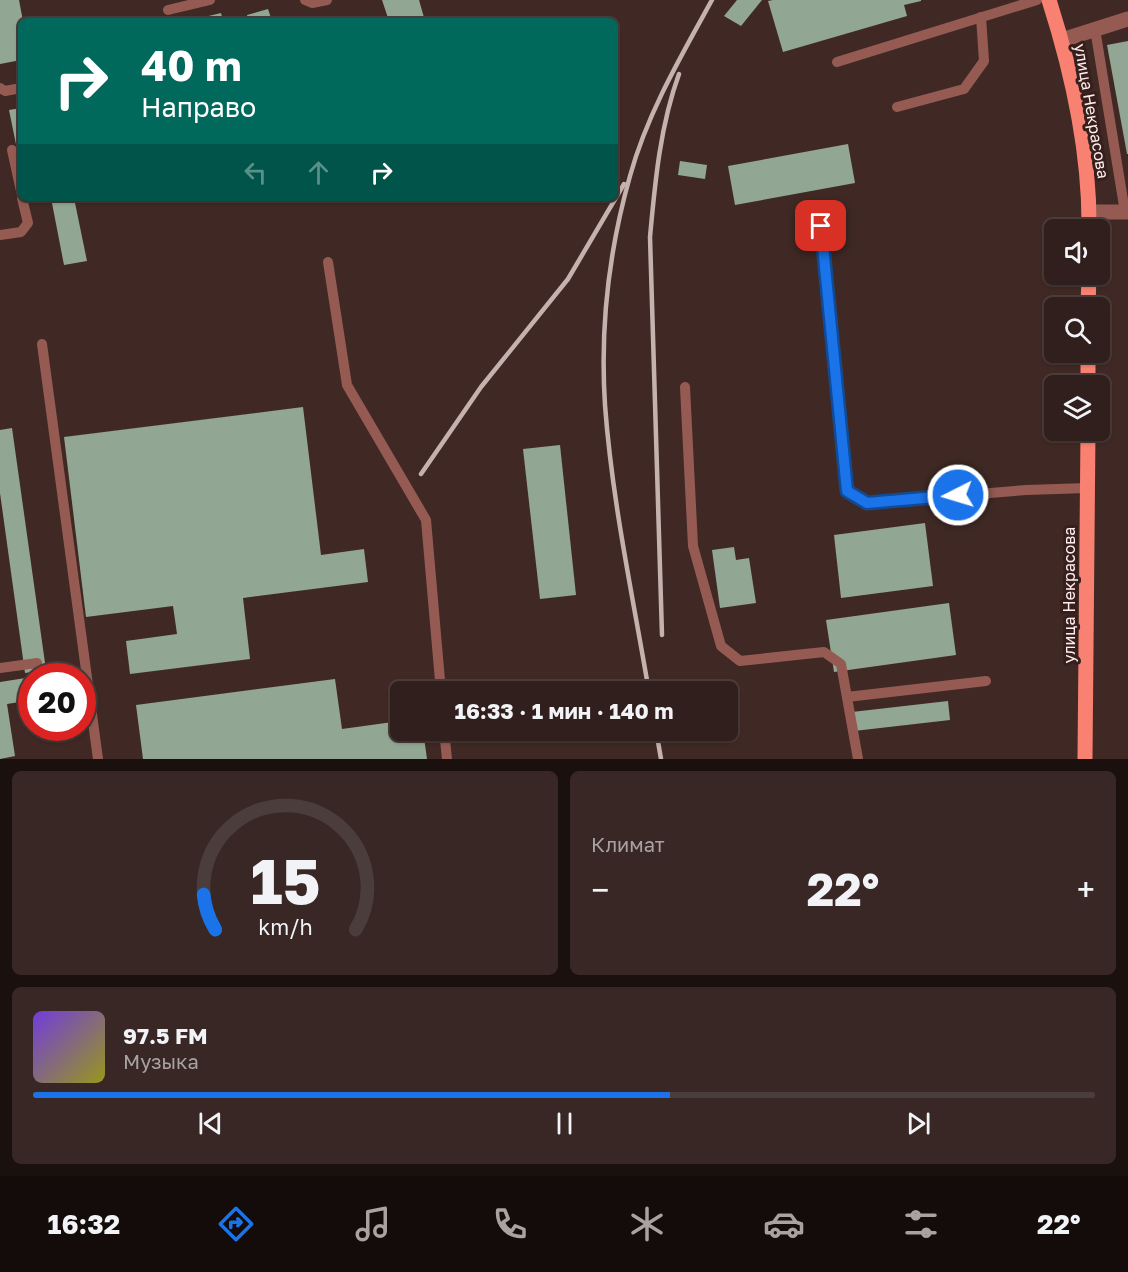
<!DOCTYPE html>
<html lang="ru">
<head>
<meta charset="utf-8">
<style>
  body { margin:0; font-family:"Golos Text",sans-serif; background:#382725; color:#f1f3f6; height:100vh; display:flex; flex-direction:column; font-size:22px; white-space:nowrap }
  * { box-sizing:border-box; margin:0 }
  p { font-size:20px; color:#a8a2a3 }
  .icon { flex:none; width:33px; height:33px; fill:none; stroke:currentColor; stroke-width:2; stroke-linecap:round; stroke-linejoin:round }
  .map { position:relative; height:759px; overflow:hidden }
  .drawer { display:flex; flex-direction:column; gap:12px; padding:12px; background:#1a110f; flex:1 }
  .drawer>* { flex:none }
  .hud { position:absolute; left:18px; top:18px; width:600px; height:183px; border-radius:9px; box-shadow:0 2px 4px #0004,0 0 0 2px #4b3d3b; background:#00695c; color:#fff; overflow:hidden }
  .controls { position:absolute; left:1044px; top:219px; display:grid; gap:12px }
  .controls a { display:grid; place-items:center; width:66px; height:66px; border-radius:9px; background:#301f1c; box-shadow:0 2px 4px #0004,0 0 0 2px #4b3d3b; font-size:30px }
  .speed { position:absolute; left:18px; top:663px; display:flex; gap:12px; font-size:30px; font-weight:700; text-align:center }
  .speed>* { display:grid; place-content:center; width:78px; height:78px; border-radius:50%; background:#301f1c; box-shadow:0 2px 4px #0004,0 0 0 2px #4b3d3b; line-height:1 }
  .speed .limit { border:9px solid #d22; background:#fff; color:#111 }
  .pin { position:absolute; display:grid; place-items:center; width:51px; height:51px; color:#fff; margin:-26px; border-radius:12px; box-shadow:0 3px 9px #0006 }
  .me { position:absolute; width:66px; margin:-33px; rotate:265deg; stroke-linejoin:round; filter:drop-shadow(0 0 4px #0008) }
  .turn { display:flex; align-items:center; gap:21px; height:126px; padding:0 24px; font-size:27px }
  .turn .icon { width:78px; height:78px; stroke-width:2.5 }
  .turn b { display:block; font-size:42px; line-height:51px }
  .lanes { display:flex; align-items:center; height:57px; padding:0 24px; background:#0003; justify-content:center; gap:30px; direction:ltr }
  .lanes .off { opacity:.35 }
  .big { font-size:45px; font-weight:700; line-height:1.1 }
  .drawer .card { flex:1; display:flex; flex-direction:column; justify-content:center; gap:9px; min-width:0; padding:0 21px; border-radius:9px; background:#382725 }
  .drawer .dial { align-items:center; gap:0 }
  .dial svg { height:156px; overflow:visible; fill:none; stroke:#4b3d3b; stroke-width:7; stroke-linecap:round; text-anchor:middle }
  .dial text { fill:#f1f3f6; stroke:none }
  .song { display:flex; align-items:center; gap:18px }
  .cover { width:72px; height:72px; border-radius:9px; background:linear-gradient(135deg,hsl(260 70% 55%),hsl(60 70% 35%)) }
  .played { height:6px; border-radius:3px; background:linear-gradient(90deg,#1a73e8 60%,#4b3d3b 60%) }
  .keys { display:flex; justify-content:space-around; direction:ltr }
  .heat { display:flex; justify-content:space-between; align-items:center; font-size:33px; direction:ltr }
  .drawer .tiles { flex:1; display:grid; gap:12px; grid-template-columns:1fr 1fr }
  .card:last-child { grid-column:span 2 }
  .trip { position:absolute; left:390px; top:681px; width:348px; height:60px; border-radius:9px; background:#301f1c; box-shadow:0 2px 4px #0004,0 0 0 2px #4b3d3b; font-weight:700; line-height:60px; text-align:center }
  .tabs { display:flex; height:96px; justify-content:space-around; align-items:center; background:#130c0b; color:#a8a2a3 }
  .tabs .icon { width:42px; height:42px }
  .tabs .on { color:#1a73e8 }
  .tabs b { font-size:27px; color:#f1f3f6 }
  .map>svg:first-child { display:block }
  .building { fill:#91a794 }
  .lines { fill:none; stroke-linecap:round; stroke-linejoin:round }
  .service { stroke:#955b53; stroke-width:10 }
  .minor { stroke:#955b53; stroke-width:15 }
  .primary { stroke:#f88172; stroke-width:15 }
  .rail { stroke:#c5b2af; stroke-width:4.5 }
  .route-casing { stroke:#114b97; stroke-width:15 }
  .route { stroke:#1a73e8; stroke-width:10 }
  .labels { text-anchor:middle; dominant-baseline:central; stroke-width:6; stroke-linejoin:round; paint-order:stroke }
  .street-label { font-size:16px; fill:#ffeeec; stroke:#361f1c }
</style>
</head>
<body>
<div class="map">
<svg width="1128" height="759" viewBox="0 0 1128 759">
  <rect width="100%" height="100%" fill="#402925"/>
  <g class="building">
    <polygon points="0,0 19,0 23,21 21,21 21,60 0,64"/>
    <polygon points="382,0 419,0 425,21 389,21"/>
    <polygon points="737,0 762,0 741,26 724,16"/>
    <polygon points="773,0 921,0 921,1 904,5 907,16 783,52 768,1"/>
    <polygon points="268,9 272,21 248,21 247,15"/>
    <polygon points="221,13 223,21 192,21 192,20"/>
    <polygon points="1128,41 1128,154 1127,154 1107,45"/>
    <polygon points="21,108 21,163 20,164 9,110"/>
    <polygon points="848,144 855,183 735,205 728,166"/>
    <polygon points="680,161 707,165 705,179 678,175"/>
    <polygon points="51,198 74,198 87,261 64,265"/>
    <polygon points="303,407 321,555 364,549 368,582 243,598 250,659 130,674 126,641 177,634 173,606 86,617 64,437"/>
    <polygon points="12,428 46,670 25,673 0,493 0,430"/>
    <polygon points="560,445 576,595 540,599 523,449"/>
    <polygon points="925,523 933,586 841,598 834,535"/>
    <polygon points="734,547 736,560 749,558 756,603 720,608 712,550"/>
    <polygon points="949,603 956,655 834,672 826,620"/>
    <polygon points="32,677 32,700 7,704 15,756 0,759 0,682"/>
    <polygon points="335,679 342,729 400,721 400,730 423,730 427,759 143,759 136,705"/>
    <polygon points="948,701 950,720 854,731 852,712"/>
  </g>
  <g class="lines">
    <g class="service">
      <polyline points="305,0 312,3 327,0"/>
      <polyline points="168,10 210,0"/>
      <polyline points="1095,29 1125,212"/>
      <polyline points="837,62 1037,0"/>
      <polyline points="0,88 5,91 21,88"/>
      <polyline points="897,107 964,89 984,61 981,17"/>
      <polyline points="12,150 21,191"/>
      <polyline points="821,226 847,491 866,503 1026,490 1088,488"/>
      <polyline points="0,235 21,232 28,223 22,198"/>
      <polyline points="328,262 347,385 426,520 441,692"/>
      <polyline points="42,344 98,759"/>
      <polyline points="685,387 693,546 721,646 740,661 824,652 841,664 858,759"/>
      <polyline points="0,668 37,663"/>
      <polyline points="847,697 986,681"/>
      <polyline points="444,730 447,759"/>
    </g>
    <g class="minor">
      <polyline points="1062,40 1128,19"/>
      <polyline points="1089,212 1128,212"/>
    </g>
    <g class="primary">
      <path d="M1049,0C1072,72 1090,153 1089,230"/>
      <polyline points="1088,308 1089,274"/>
      <polyline points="1088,386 1088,352"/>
      <polyline points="1085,759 1088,430"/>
    </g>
    <g class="rail">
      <polyline points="421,474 481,387 568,279 624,184"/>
      <path d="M662,635L650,237C655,183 660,126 679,74"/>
      <path d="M649,692C633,597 612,501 605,405C600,328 609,250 630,176C647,114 681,56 712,0"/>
      <polyline points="656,730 661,759"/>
    </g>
  </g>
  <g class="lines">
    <g class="route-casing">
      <polyline id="route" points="821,226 847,491 867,503 958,495"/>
    </g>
    <use href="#route" class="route"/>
  </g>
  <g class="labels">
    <g class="street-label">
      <text transform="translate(1092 111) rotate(80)">улица Некрасова</text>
      <text transform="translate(1069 595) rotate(-90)">улица Некрасова</text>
    </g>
  </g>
</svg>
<div class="controls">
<a><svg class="icon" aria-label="sound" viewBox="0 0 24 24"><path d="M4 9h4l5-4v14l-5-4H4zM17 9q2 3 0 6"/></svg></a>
<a><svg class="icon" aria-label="search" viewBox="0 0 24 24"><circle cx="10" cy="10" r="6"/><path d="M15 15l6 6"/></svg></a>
<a><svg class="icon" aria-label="layers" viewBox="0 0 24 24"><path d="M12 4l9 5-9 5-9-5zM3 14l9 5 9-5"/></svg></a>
</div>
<div class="speed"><div class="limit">20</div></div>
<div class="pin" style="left:821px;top:226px;background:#d93025"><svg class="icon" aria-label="arrive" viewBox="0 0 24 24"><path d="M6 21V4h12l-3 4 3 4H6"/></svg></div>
<svg class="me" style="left:958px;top:495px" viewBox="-20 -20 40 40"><circle r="17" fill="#1a73e8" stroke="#fff" stroke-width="3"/><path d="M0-11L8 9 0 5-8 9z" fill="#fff"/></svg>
<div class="trip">16:33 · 1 мин · 140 m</div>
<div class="hud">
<div class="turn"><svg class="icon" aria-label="right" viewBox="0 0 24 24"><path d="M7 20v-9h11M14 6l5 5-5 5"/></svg><div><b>40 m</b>Направо</div></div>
<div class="lanes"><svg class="icon off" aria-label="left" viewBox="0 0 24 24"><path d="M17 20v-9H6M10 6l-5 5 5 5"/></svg><svg class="icon off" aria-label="ahead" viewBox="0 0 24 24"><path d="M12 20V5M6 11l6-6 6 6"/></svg><svg class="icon" aria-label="right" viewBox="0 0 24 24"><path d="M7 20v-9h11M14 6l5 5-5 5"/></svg></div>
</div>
</div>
<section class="drawer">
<div class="tiles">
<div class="card dial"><svg viewBox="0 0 100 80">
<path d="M14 69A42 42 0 1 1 86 69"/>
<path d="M14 69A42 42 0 0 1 8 51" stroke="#1a73e8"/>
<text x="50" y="56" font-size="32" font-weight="700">15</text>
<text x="50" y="72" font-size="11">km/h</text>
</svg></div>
<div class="card"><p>Климат</p>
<div class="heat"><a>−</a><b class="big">22°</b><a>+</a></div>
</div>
<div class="card">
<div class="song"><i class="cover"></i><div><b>97.5 FM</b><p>Музыка</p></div></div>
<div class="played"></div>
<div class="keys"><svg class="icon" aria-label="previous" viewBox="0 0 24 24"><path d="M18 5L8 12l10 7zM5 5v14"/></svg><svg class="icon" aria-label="pause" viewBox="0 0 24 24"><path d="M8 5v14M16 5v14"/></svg><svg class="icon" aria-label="next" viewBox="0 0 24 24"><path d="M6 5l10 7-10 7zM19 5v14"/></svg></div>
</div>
</div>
</section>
<nav class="tabs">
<b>16:32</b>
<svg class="icon on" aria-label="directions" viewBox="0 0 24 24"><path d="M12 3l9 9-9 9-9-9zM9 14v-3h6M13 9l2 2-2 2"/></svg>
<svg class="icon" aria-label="music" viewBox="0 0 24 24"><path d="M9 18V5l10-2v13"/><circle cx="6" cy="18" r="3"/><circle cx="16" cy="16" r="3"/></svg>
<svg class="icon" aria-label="phone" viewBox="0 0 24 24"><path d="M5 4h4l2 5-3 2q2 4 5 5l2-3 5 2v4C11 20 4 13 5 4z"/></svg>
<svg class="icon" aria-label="climate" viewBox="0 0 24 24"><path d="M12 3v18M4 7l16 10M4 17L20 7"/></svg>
<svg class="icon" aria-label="car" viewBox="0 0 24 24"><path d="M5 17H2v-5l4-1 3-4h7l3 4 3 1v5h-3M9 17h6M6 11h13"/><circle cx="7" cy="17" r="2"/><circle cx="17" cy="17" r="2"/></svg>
<svg class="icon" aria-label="filters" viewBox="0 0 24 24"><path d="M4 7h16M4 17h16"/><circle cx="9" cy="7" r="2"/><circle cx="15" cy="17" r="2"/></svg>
<b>22°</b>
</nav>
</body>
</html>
